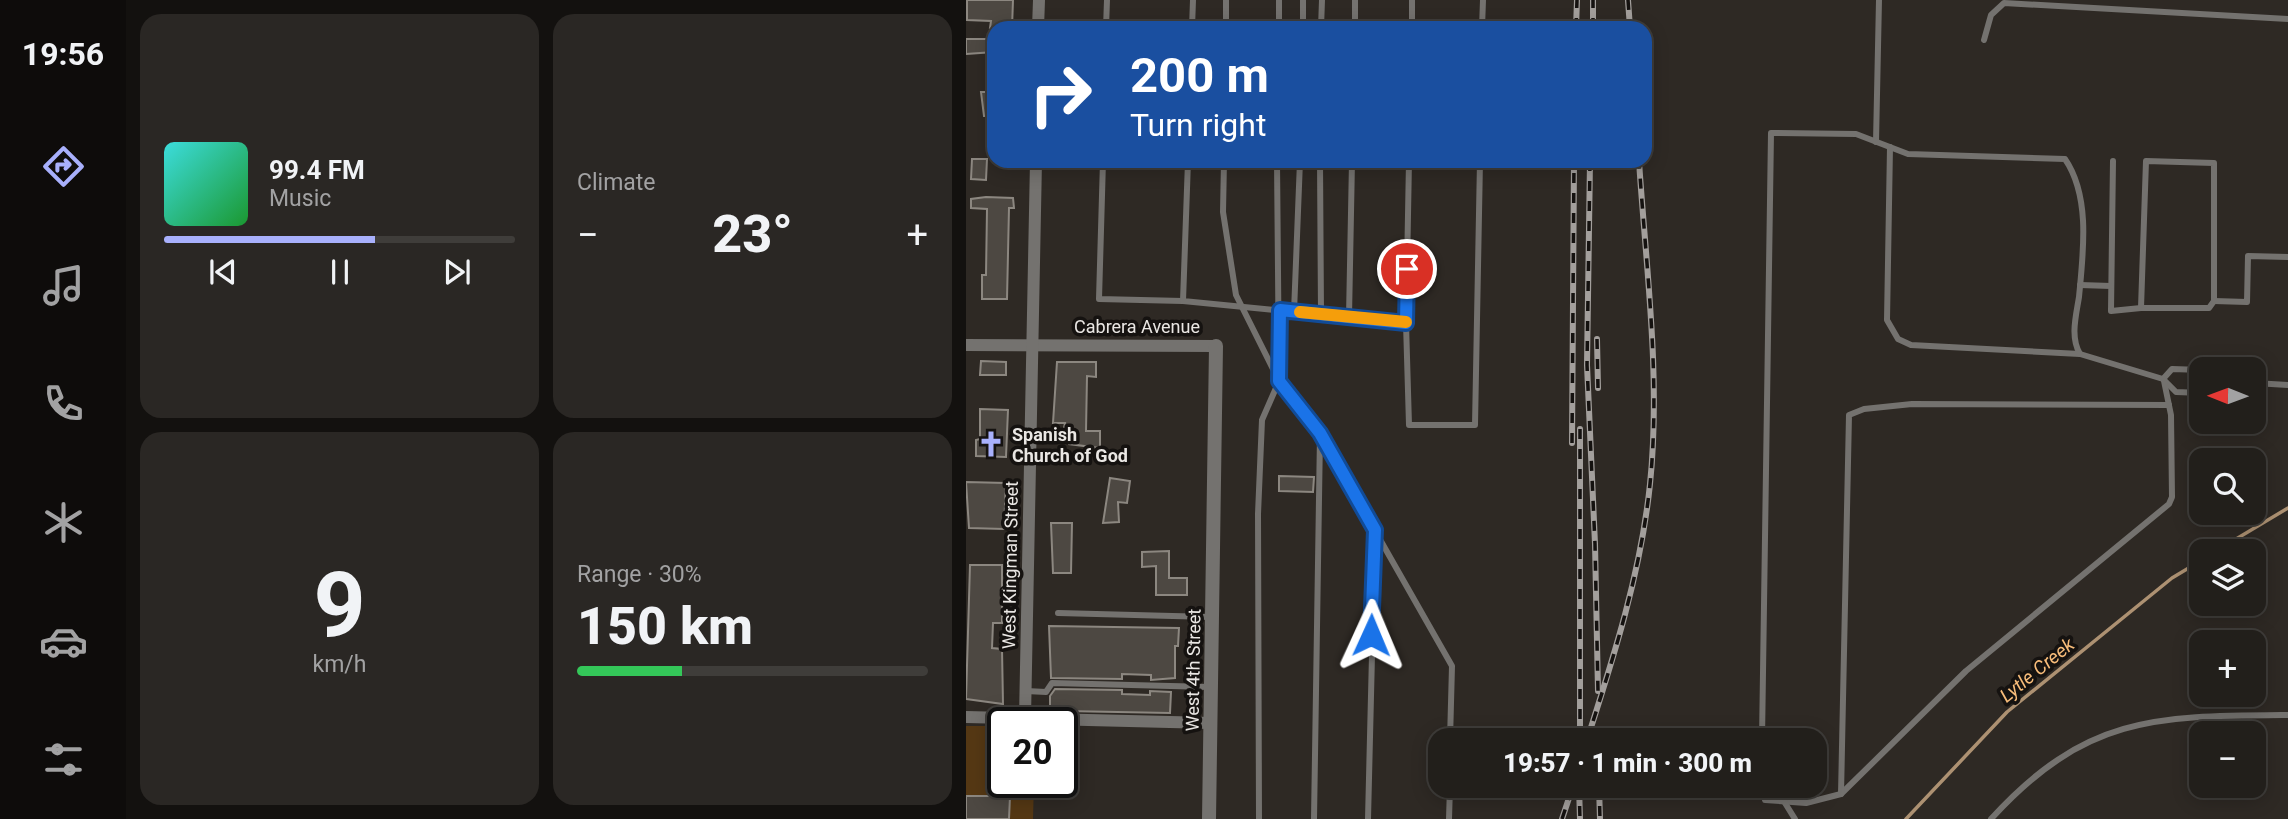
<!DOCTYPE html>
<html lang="en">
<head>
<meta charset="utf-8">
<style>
  body { margin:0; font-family:Roboto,sans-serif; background:#2a2724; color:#f1f3f6; height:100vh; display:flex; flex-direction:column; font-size:26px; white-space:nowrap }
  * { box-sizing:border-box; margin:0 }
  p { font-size:23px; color:#a2a2a3 }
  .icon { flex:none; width:38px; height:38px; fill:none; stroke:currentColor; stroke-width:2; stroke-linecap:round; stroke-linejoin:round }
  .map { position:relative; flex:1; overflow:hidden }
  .details { display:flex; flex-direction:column; gap:14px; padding:14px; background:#13110f; width:840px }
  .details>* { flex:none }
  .banner { position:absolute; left:21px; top:21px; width:665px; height:147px; border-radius:21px; box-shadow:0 4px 18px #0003,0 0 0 2px #3f3d3a; background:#1a4fa0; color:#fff; overflow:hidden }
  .needle { width:46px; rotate:271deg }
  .tools { position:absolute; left:1223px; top:357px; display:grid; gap:14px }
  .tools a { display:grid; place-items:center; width:77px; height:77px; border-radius:14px; background:#221f1b; box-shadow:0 4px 18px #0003,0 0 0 2px #3f3d3a; font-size:35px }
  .speed { position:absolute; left:21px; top:707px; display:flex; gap:14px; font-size:35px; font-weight:700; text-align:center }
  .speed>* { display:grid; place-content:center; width:91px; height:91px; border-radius:50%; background:#221f1b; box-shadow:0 4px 18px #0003,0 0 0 2px #3f3d3a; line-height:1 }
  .speed .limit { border:4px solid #111; border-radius:10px; background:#fff; color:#111 }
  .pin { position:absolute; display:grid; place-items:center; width:60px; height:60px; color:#fff; margin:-30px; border:4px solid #fff; border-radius:50%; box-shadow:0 2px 7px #0007 }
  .me { position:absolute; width:77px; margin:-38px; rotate:1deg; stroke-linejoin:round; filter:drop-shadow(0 0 5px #0008) }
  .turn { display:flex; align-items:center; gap:24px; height:147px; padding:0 28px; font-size:32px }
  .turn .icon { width:91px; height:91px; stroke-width:2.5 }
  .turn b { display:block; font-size:49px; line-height:60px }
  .big { font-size:52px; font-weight:800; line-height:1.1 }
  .details .tile { flex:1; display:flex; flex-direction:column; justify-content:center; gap:10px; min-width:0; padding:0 24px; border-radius:21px; background:#2a2724 }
  .details .dial { align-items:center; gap:0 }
  .dial b { font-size:91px; line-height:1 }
  .song { display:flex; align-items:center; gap:21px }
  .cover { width:84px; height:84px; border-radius:10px; background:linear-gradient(135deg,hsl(180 70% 55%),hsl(130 70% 35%)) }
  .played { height:7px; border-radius:4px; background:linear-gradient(90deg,#a8b0fc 60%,#3f3d3a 60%) }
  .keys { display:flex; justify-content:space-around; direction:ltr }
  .heat { display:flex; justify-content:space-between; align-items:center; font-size:38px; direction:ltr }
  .charge { height:10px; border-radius:5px; background:linear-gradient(90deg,#34c759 30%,#3f3d3a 0) }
  .details .tiles { flex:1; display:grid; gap:14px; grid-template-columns:repeat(2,1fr) }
  .trip { position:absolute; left:462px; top:728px; width:399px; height:70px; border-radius:21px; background:#221f1b; box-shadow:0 4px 18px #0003,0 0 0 2px #3f3d3a; font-weight:800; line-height:70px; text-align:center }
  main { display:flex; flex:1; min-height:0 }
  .tab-bar { display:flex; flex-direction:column; width:126px; justify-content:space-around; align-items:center; background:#0e0c0b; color:#a2a2a3 }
  .tab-bar .icon { width:49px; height:49px }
  .tab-bar .active { color:#a8b0fc }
  .tab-bar b { font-size:32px; color:#f1f3f6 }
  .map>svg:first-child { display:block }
  .green { fill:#553814 }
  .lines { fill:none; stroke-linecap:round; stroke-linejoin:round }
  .stream { stroke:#ad9172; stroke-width:3.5 }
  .building { fill:#4d4842; stroke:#8c8780; stroke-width:2 }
  .service { stroke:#74726f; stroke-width:6 }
  .minor { stroke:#74726f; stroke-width:12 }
  .tertiary { stroke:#74726f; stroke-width:14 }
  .rail-casing { stroke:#a39f9c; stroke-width:6 }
  .rail { stroke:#151210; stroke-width:3.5; stroke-dasharray:10; stroke-linecap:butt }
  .route-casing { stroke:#114b97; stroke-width:18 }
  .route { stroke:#1a73e8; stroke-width:12 }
  .slow { stroke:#f59e0b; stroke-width:12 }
  .labels { text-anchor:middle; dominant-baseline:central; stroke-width:7; stroke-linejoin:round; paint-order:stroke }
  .street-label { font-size:18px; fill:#eae7e4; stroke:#151210 }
  .poi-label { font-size:18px; font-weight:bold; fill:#eae7e4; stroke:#151210; text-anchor:start }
  .water-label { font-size:19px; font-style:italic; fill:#f7bc7a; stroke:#151210 }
</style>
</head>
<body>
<main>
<nav class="tab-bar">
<b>19:56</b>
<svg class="icon active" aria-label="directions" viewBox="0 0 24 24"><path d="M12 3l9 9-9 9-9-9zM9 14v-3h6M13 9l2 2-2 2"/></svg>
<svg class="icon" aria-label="music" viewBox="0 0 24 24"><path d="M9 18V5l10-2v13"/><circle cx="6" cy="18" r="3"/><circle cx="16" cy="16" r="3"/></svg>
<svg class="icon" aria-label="phone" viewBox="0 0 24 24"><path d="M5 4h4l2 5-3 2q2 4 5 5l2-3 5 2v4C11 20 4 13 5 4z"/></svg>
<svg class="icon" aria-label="climate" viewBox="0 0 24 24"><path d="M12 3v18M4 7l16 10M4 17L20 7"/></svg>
<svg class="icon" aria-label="car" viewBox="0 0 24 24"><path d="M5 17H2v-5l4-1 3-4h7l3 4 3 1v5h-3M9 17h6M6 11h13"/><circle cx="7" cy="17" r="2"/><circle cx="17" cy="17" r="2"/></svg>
<svg class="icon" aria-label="filters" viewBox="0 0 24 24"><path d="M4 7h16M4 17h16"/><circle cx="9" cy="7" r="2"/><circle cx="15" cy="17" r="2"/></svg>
</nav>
<section class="details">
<div class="tiles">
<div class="tile">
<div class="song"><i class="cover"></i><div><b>99.4 FM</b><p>Music</p></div></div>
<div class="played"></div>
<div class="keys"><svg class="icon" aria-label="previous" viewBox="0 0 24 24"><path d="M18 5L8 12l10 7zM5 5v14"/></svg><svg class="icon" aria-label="pause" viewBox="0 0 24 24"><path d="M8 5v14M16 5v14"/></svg><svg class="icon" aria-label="next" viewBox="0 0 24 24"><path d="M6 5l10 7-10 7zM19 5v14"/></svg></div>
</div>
<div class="tile"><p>Climate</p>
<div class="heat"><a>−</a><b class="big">23°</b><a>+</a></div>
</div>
<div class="tile dial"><b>9</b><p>km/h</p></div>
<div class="tile"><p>Range · 30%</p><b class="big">150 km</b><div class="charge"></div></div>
</div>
</section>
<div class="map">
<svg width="1322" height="819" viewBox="0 0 1322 819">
  <rect width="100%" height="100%" fill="#2e2924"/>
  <polygon class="green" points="0,726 37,726 37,782 68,782 67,819 0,819"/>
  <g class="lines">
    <g class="stream">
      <polyline points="1250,551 1322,508"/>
      <polyline points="940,819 1041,712 1206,578 1236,560"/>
    </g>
  </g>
  <g class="building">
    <polygon points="1,0 47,0 46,28 24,28 25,21 1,20"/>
    <polygon points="0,39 28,39 28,52 0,54"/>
    <polygon points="15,92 28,92 28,116 18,116"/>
    <polygon points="6,159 21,159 20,180 5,179"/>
    <polygon points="20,197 47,198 48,208 43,208 41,299 16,299 16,275 20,275 21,209 5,208 5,199"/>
    <polygon points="15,361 40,362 40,375 14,375"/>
    <polygon points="91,362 130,362 130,377 121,376 120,431 134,431 134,448 103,444 103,428 98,428 99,423 87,423"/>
    <polygon points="14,409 42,410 40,457 10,456 10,440 14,439"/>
    <polygon points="313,476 348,477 347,492 313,491"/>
    <polygon points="144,478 164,481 161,503 152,502 153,522 137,523"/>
    <polygon points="0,482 40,483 38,529 3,528"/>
    <polygon points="85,523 106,523 105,573 87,573"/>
    <polygon points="203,551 203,578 221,578 221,595 190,595 190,566 176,567 176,552"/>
    <polygon points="4,565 36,565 36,623 27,623 26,648 36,649 37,704 0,699"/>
    <polygon points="83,626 213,628 212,646 209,646 209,678 185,680 185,675 156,674 156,679 85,678"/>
    <polygon points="89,689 156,690 156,694 184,695 184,691 205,692 204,713 99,711 99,706 84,706 84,696"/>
    <polygon points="0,796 44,796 43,819 0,819"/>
  </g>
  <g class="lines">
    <g class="service">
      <polyline points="140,28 141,0"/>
      <polyline points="226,28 227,0"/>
      <polyline points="260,28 260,0"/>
      <polyline points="313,28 313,0"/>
      <polyline points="337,28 337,0"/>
      <polyline points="355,28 356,0"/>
      <polyline points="389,28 389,0"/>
      <polyline points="446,28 446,0"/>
      <polyline points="516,28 517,0"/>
      <polyline points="1018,40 1025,15 1038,3 1322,19"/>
      <polyline points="910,142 913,0"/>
      <polyline points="924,147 921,320 932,339 945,345 1114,354"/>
      <polyline points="137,161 133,299 217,301"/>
      <polyline points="222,161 217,301 440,323"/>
      <polyline points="258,161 257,212 270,295 313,381 354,434 486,666 484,740"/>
      <polyline points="354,161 355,314"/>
      <polyline points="443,161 440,323 443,425 509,425 514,161"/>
      <polyline points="1147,161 1145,311 1175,308"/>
      <polygon points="1180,161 1248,163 1248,301 1243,308 1175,308"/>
      <polyline points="1114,285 1145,286"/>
      <polyline points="1248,301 1281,302 1282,256 1322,257"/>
      <polyline points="328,312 334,161"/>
      <polyline points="383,317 386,161"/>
      <polyline points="1197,379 1206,369 1236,370"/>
      <polyline points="1288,383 1322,385"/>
      <polyline points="92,613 245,617"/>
      <polyline points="60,691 80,692 86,683 244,687"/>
      <path d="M796,740L805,133L890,134L942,154L1099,159C1125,197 1117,254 1113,297C1110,316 1104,337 1114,354L1197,379L1210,392L1236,393"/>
      <polyline points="796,786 799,800 840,803 875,794 1000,671 1203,504 1206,497 1205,415 1198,381"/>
      <polyline points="875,794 883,415 898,409 946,404 1203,405"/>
      <polyline points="819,803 829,819"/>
      <polyline points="293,819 292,514 296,420 313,381 311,161"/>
      <polyline points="348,819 354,435"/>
      <polyline points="402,819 409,532"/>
      <polyline points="483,819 484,786"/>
      <path d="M1025,819C1120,715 1190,716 1322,715"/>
    </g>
    <g class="minor">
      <polyline points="72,28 73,0"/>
      <polyline points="0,345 250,346"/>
      <polyline points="0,717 245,723"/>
      <polyline points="59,718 70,161"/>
    </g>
    <polyline class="tertiary" points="243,819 250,346"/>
    <g class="rail-casing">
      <g id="rail">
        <polyline points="662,0 664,28"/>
        <polyline points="610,28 611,0"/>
        <polyline points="627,28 627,0"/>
        <polyline points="624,161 621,365 629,544 632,691"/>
        <polyline points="631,339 632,388"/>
        <polyline points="614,429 614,740"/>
        <polyline points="606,443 608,161"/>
        <path d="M621,740C648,656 675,572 684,484C695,377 680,268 673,161"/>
        <polyline points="613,786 614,819"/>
        <polyline points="633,786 634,819"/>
        <polyline points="596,819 607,786"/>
      </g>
    </g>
    <use href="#rail" class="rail"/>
  </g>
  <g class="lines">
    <g class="route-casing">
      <polyline id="route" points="405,635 409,530 354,433 313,381 314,310 440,323 441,269"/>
    </g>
    <use href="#route" class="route"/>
    <polyline class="slow" points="334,312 440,322"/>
  </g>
  <defs>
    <g id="church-bare" transform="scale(2.1)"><path d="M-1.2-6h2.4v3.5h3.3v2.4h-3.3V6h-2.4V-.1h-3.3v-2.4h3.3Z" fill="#a8b0fc" stroke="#151210" stroke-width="2.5" paint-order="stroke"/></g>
  </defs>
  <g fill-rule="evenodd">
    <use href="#church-bare" x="25" y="444"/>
  </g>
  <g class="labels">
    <g class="street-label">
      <text x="171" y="326">Cabrera Avenue</text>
      <text transform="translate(44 565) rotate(-89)">West Kingman Street</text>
      <text transform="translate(227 670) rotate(-89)">West 4th Street</text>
    </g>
    <g class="poi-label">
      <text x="46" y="434">Spanish<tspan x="46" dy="21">Church of God</tspan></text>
    </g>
    <g class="water-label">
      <text transform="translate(1071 670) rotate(-39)">Lytle Creek</text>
    </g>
  </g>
</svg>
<div class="tools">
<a><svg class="needle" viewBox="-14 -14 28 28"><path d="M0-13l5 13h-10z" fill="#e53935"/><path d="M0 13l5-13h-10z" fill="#a2a2a3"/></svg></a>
<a><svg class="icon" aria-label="search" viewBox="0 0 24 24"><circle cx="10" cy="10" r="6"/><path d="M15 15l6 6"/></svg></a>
<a><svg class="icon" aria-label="layers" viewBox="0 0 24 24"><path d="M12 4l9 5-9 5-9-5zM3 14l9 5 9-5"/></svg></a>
<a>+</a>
<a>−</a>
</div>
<div class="speed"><div class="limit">20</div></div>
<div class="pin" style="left:441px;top:269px;background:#d93025"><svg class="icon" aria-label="arrive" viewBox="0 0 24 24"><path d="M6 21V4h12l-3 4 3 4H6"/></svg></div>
<svg class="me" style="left:405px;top:635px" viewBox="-20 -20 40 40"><path d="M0-17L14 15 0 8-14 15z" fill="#1a73e8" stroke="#fff" stroke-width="4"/></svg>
<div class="trip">19:57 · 1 min · 300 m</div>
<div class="banner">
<div class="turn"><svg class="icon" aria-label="right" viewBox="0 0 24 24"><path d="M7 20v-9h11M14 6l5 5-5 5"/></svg><div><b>200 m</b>Turn right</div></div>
</div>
</div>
</main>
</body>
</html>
